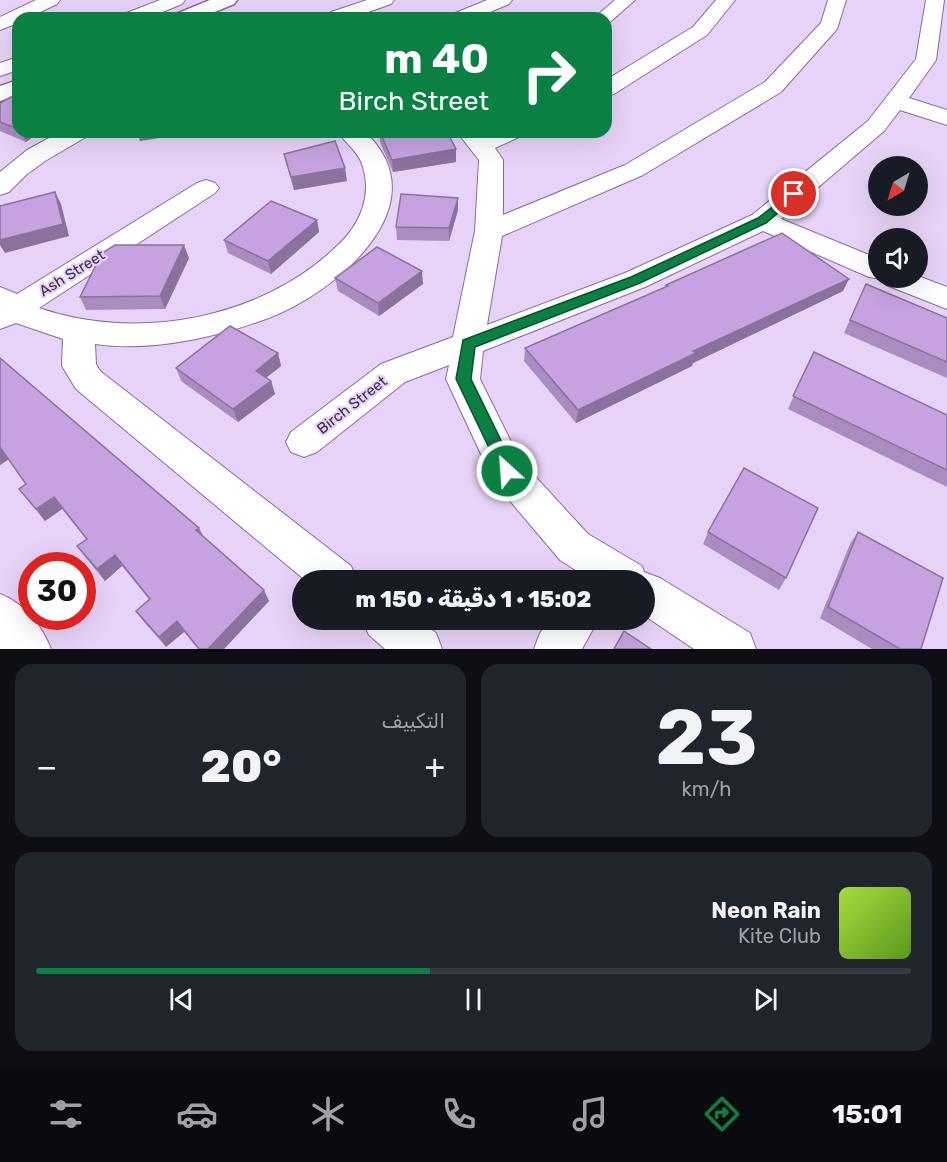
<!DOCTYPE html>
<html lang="ar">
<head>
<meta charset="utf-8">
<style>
  body { margin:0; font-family:Rubik,"Noto Sans Arabic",sans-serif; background:#20242c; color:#f1f3f6; direction:rtl; height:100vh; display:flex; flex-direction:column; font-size:22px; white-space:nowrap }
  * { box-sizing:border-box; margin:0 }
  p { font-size:20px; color:#9ea1a6 }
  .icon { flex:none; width:33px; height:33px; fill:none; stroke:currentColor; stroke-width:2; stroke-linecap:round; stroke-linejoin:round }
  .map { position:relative; height:649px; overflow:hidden; direction:ltr }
  .panel { display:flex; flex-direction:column; gap:15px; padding:15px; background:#0d0f14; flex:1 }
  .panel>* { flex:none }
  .banner { position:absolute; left:12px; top:12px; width:600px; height:126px; border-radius:18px; box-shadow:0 6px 24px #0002; direction:rtl; background:#0b8043; color:#fff; overflow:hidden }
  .needle { width:39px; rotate:218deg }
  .buttons { position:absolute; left:868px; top:156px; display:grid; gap:12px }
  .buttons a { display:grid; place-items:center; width:60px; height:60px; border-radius:50%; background:#171b24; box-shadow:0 6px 24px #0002; font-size:30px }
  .speed { position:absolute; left:18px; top:552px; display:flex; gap:12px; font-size:30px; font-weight:700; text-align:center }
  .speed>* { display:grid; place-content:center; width:78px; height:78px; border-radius:50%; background:#171b24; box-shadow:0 6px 24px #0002; line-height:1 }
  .speed .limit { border:9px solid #d22; background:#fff; color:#111 }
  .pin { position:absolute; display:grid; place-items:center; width:51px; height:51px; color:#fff; margin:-26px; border:3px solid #fff; border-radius:50%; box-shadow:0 2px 6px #0007 }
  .me { position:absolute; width:66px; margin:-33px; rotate:334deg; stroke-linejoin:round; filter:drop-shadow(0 0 4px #0008) }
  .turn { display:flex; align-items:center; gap:21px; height:126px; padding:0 24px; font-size:27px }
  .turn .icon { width:78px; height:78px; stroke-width:2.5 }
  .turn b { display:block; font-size:42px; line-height:51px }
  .big { font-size:45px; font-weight:800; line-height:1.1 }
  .panel .tile { flex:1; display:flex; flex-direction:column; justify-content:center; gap:9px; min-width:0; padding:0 21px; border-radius:18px; background:#20242c }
  .panel .dial { align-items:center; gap:0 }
  .dial b { font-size:78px; line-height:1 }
  .song { display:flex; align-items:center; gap:18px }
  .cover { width:72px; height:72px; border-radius:9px; background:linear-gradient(135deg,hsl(80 70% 55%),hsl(90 70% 35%)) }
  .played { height:6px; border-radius:3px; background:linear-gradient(90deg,#0b8043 45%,#363941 45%) }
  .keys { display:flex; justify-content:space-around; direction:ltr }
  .heat { display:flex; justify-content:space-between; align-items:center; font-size:33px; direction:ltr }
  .panel .tiles { flex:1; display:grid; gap:15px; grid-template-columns:1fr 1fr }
  .tile:last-child { grid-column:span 2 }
  .trip { position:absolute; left:292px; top:570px; width:363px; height:60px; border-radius:30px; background:#171b24; box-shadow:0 6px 24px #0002; font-weight:800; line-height:60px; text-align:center; direction:rtl }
  .menu { display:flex; height:96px; justify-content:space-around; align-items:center; background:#090b0e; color:#9ea1a6 }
  .menu .icon { width:42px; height:42px }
  .menu .selected { color:#0b8043 }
  .menu b { font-size:27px; color:#f1f3f6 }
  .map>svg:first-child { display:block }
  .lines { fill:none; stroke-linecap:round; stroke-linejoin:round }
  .minor-casing { stroke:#8a6aa2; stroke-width:2 }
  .major-casing { stroke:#8a6aa2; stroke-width:3 }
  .minor { fill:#fff; fill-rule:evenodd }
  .major { fill:#fff; fill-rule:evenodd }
  .wall { fill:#aa8cc1 }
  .shaded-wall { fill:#8b729d }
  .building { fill:#c6a3e0; stroke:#8b729d; stroke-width:1.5 }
  .route { fill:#0b8043; stroke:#07532c; stroke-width:1.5 }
  .labels { text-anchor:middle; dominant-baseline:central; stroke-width:4.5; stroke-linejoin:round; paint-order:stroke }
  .street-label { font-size:15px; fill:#392c44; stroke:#e7d3f7 }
</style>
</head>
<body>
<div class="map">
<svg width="947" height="649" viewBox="0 0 947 649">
  <rect width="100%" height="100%" fill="#e7d3f7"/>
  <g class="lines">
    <g class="minor-casing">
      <g id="minor">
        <polygon points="36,0 60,0 57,4 28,18 18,18 18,23 0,30 0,17"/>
        <polygon points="160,0 185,0 182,4 148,18 122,18 124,14"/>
        <polygon points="367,0 394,0 391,4 351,18 330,18 329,16 331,12"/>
        <polygon points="487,0 512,0 509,4 476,18 451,18 453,14"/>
        <polygon points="615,0 635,0 610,22 606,23 606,18 594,18"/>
        <polygon points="716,0 735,0 707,35 614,94 606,96 606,80 693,27"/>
        <polygon points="828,0 846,0 837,29 781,92 643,175 502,236 487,325 625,273 752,215 868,121 916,59 926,0 944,0 936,60 909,98 947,110 947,125 900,110 884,131 781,219 879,259 879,278 918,278 918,276 947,287 947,309 886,285 882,279 869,277 763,231 645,287 483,351 480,379 520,460 588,534 642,566 644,572 660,578 750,633 756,649 694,649 645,616 645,580 591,580 560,560 494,482 446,379 449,365 405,382 317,452 304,457 291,452 286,442 291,432 381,364 453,337 475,231 479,160 457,132 481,132 484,135 491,132 523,132 519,137 495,148 503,160 503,215 625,165 765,82 821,23"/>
        <polygon points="18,57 18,70 0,76 0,63"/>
        <polygon points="60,132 90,132 86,137 45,161 26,175 9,192 0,195 0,172 27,150"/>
        <path d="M338,132H365C443,205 333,295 266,319C213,338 151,352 95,344L96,364L100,371L351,566L357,580H305L76,389L62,366L63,339L16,323L0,329V287L17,294L197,183L206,180L215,183L219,188L215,193L39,308C137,342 262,319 337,246C360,225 373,195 362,164C357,150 346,144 338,132Z"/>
        <path d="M0,594C24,603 42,626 51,649H0Z"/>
        <polygon points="362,620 418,620 436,633 442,649 385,649 369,635"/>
        <polygon points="550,620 598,620 582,649 534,649 540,633"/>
      </g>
    </g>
    <g class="major-casing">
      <g id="major">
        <polygon points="210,0 237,0 234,4 200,18 173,18 176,14"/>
        <polygon points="18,80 18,95 0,101 0,86"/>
      </g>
    </g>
    <use href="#minor" class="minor"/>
    <use href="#major" class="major"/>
  </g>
  <g class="wall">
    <polygon points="18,93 18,132 40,132 26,142 0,131 0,103"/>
    <polygon points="379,132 447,132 456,149 456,162 393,172 380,142"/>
    <polygon points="284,154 347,181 294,190 287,166"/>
    <polygon points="458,198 458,210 449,241 397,240 396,227"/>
    <polygon points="317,220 319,232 271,274 228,253 224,240"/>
    <polygon points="189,258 165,309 86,310 80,297"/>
    <polygon points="335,278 423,284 379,316 338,291"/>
    <polygon points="866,284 947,318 947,378 844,333"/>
    <polygon points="666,285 843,291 693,363 692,366 576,423 524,361 525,348 665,287"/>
    <polygon points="814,352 947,415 947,487 788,409"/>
    <polygon points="278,353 281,366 266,378 271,381 275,394 238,422 181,381 176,368"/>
    <polygon points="0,358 203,537 269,601 224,649 198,649 184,632 166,647 144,622 136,611 149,599 122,566 105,581 86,558 77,546 86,539 62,509 45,521 19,489 26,484 9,459 0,465"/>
    <polygon points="708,532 786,578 779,590 703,544"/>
    <polygon points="858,532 921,649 872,649 820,618 850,544"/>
  </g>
  <g class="shaded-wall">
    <polygon points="21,132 40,132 26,142"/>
    <polygon points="137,132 193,132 193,133 140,141"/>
    <polygon points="456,149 456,162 393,172 392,160"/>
    <polygon points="345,168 347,181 294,190 291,177"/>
    <polygon points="55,192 61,204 69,236 5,253 0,245 0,240"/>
    <polygon points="458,198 458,210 449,241 449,228"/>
    <polygon points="317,220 319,232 271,274 268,261"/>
    <polygon points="184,245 189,258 165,309 160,296"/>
    <polygon points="422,271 423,284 379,316 378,303"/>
    <polygon points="849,279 843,291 693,363 692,366 576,423 578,410 693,351"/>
    <polygon points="278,353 281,366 259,383 256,371"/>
    <polygon points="271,381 275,394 238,422 233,409"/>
    <polygon points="0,447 9,459 0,465"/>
    <polygon points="54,497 62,509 45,521 36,509"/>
    <polygon points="199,528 205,540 196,530"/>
    <polygon points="115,555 122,566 105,581 97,569"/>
    <polygon points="264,590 269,601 224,649 208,649"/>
    <polygon points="177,621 184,632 166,647 159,637"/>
  </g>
  <g class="building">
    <polygon points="18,93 18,129 0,122 0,103"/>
    <polygon points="380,132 447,132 456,149 392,160"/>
    <polygon points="335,141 345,168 291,177 284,154"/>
    <polygon points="55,192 63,224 0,240 0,206"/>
    <polygon points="401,194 458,198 449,228 396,227"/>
    <polygon points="271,201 317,220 268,261 224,240"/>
    <polygon points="782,233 849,279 693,351 696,353 578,410 525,348 668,286 666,285"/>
    <polygon points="115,245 184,245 160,296 80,297 102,253"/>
    <polygon points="377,247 422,271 378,303 335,278"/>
    <polygon points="866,284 947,318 947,362 850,320"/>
    <polygon points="230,326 278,353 256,371 271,381 233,409 176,368"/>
    <polygon points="814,352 947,415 947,470 793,396"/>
    <polygon points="0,358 199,528 196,530 264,590 208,649 199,649 177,621 159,637 136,611 150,599 115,555 97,569 77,546 87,539 54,497 36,509 19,489 26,484 0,447"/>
    <polygon points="744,468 818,508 786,578 708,532"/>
    <polygon points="858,532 943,578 921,649 900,649 828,607"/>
    <polygon points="624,631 651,649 614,649"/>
  </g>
  <polygon class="route" points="794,190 798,191 798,196 766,223 640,283 475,347 471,379 516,471 513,475 507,477 502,475 456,379 463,340 631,277 758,218"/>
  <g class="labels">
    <g class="street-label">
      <text transform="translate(72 273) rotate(-32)">Ash Street</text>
      <text transform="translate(352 405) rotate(-38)">Birch Street</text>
    </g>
  </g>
</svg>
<div class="buttons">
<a><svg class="needle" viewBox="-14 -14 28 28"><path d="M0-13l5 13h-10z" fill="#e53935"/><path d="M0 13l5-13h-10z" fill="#9ea1a6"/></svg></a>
<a><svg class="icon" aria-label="sound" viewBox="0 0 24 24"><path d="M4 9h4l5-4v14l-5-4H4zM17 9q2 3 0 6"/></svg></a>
</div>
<div class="speed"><div class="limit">30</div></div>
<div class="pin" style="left:794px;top:194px;background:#d93025"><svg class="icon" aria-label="arrive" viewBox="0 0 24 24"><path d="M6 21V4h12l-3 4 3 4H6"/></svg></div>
<svg class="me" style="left:507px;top:471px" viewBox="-20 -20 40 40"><circle r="17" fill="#0b8043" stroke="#fff" stroke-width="3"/><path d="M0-11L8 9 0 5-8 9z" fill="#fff"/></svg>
<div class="trip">15:02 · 1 دقيقة · 150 m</div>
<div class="banner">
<div class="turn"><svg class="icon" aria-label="right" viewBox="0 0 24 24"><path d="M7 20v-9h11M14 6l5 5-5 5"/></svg><div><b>40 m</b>Birch Street</div></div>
</div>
</div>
<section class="panel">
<div class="tiles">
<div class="tile dial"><b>23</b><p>km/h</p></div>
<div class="tile"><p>التكييف</p>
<div class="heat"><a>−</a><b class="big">20°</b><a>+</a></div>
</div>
<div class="tile">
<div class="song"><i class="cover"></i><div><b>Neon Rain</b><p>Kite Club</p></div></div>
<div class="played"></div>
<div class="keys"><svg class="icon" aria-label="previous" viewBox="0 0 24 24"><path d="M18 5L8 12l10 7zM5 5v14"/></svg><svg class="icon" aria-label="pause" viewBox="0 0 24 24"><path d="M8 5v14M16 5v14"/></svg><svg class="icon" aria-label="next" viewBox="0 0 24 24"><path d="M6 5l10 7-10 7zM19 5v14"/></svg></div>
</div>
</div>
</section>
<nav class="menu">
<b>15:01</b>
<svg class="icon selected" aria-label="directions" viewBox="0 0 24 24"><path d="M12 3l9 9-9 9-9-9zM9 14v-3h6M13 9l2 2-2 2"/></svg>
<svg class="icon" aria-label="music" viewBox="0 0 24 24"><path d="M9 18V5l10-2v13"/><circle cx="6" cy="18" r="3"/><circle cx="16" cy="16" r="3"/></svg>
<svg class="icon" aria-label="phone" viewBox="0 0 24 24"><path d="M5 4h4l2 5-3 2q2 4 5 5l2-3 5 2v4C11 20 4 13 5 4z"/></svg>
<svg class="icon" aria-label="climate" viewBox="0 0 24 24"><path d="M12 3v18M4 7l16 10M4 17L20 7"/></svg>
<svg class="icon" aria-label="car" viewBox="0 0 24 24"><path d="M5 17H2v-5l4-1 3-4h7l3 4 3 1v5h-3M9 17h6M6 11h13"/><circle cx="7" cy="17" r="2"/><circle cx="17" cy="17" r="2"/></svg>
<svg class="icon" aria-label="filters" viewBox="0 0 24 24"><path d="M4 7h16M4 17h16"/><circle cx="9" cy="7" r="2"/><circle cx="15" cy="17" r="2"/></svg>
</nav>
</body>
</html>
